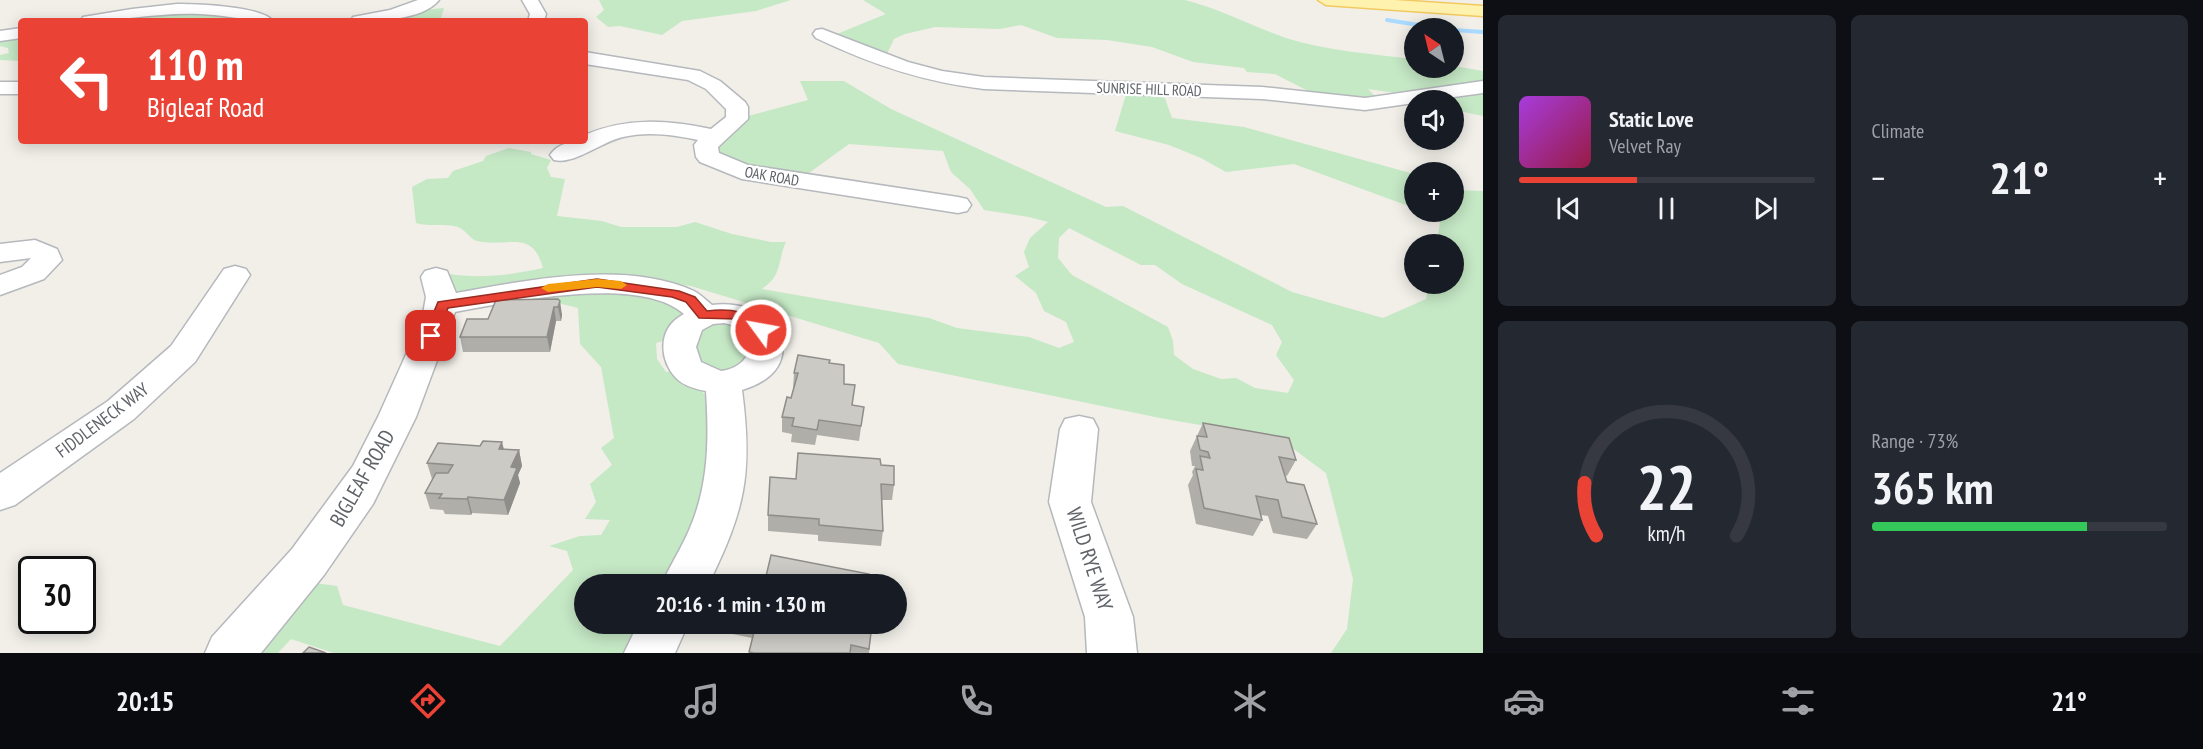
<!DOCTYPE html>
<html lang="en">
<head>
<meta charset="utf-8">
<style>
  body { margin:0; font-family:"PT Sans Narrow",sans-serif; background:#242831; color:#f1f3f6; height:100vh; display:flex; flex-direction:column; font-size:22px; white-space:nowrap }
  * { box-sizing:border-box; margin:0 }
  p { font-size:20px; color:#9ea1a6 }
  .icon { flex:none; width:33px; height:33px; fill:none; stroke:currentColor; stroke-width:2; stroke-linecap:round; stroke-linejoin:round }
  .map { position:relative; flex:1; overflow:hidden }
  .drawer { display:flex; flex-direction:column; gap:15px; padding:15px; background:#0d0f14; width:720px }
  .drawer>* { flex:none }
  .top-card { position:absolute; left:18px; top:18px; width:570px; height:126px; border-radius:6px; box-shadow:0 3px 15px #0003; background:#ea4335; color:#fff; overflow:hidden }
  .needle { width:39px; rotate:325deg }
  .buttons { position:absolute; left:1404px; top:18px; display:grid; gap:12px }
  .buttons a { display:grid; place-items:center; width:60px; height:60px; border-radius:50%; background:#171b24; box-shadow:0 3px 15px #0003; font-size:30px }
  .speed { position:absolute; left:18px; top:556px; display:flex; gap:12px; font-size:30px; font-weight:700; text-align:center }
  .speed>* { display:grid; place-content:center; width:78px; height:78px; border-radius:50%; background:#171b24; box-shadow:0 3px 15px #0003; line-height:1 }
  .speed .limit { border:3px solid #111; border-radius:9px; background:#fff; color:#111 }
  .pin { position:absolute; display:grid; place-items:center; width:51px; height:51px; color:#fff; margin:-26px; border-radius:12px; box-shadow:0 3px 9px #0006 }
  .me { position:absolute; width:66px; margin:-33px; rotate:302deg; stroke-linejoin:round; filter:drop-shadow(0 0 4px #0008) }
  .turn { display:flex; align-items:center; gap:21px; height:126px; padding:0 30px; font-size:27px }
  .turn .icon { width:78px; height:78px; stroke-width:2.5 }
  .turn b { display:block; font-size:42px; line-height:51px }
  .big { font-size:45px; font-weight:700; line-height:1.1 }
  .drawer .card { flex:1; display:flex; flex-direction:column; justify-content:center; gap:9px; min-width:0; padding:0 21px; border-radius:9px; background:#242831 }
  .drawer .dial { align-items:center; gap:0 }
  .dial svg { height:156px; overflow:visible; fill:none; stroke:#363941; stroke-width:7; stroke-linecap:round; text-anchor:middle }
  .dial text { fill:#f1f3f6; stroke:none }
  .song { display:flex; align-items:center; gap:18px }
  .cover { width:72px; height:72px; border-radius:9px; background:linear-gradient(135deg,hsl(280 70% 55%),hsl(340 70% 35%)) }
  .played { height:6px; border-radius:3px; background:linear-gradient(90deg,#ea4335 40%,#363941 40%) }
  .keys { display:flex; justify-content:space-around; direction:ltr }
  .heat { display:flex; justify-content:space-between; align-items:center; font-size:33px; direction:ltr }
  .charge { height:9px; border-radius:4px; background:linear-gradient(90deg,#34c759 73%,#363941 0) }
  .drawer .tiles { flex:1; display:grid; gap:15px; grid-template-columns:repeat(2,1fr) }
  .trip { position:absolute; left:574px; top:574px; width:333px; height:60px; border-radius:30px; background:#171b24; box-shadow:0 3px 15px #0003; font-weight:700; line-height:60px; text-align:center }
  .dock { display:flex; height:96px; justify-content:space-around; align-items:center; background:#090b0e; color:#9ea1a6 }
  .dock .icon { width:42px; height:42px }
  .dock .active { color:#ea4335 }
  .dock b { font-size:27px; color:#f1f3f6 }
  main { display:flex; flex:1; min-height:0 }
  .map>svg:first-child { display:block }
  .green { fill:#c5e8c5; fill-rule:evenodd }
  .lines { fill:none; stroke-linecap:round; stroke-linejoin:round }
  .stream { stroke:#aadaff; stroke-width:4 }
  .minor-casing { stroke:#b5b8bc; stroke-width:3 }
  .major-casing { stroke:#f2c960; stroke-width:3 }
  .minor { fill:#fff; fill-rule:evenodd }
  .major { fill:#fff2af; fill-rule:evenodd }
  .wall { fill:#afaea9 }
  .shaded-wall { fill:#8f8d8a }
  .building { fill:#cccac5; stroke:#8f8d8a; stroke-width:1.5 }
  .route { fill:#ea4335; stroke:#982c22; stroke-width:1.5 }
  .slow { fill:#f59e0b }
  .labels { text-anchor:middle; dominant-baseline:central; stroke-width:4.5; stroke-linejoin:round; paint-order:stroke }
  .far-street-label { font-size:15px; fill:#5f6368; stroke:#fff }
  .street-label { font-size:18px; fill:#5f6368; stroke:#fff }
  .near-street-label { font-size:21px; fill:#5f6368; stroke:#fff }
</style>
</head>
<body>
<main>
<div class="map">
<svg width="1483" height="653" viewBox="0 0 1483 653">
  <rect width="100%" height="100%" fill="#f1efe8"/>
  <g class="green">
    <polygon points="599,0 791,0 756,11 682,21 662,35 620,26 608,27 596,17 604,10"/>
    <path d="M863,0H1185C1220,9 1252,26 1286,38C1327,51 1372,54 1414,59V68L1454,66L1483,71V116L1454,110V100L1414,101L1406,99L1417,96L1368,89L1381,102L1314,94L1275,74L1247,72L1244,68L1193,62L1152,47L1107,40L1057,38L1021,25L1000,29L935,27L905,34L894,39L885,58L847,43L837,34L886,14Z"/>
    <polygon points="444,8 440,21 368,21 412,11"/>
    <polygon points="229,13 253,21 105,21 155,14"/>
    <polygon points="21,37 21,61 0,60 0,55 9,53 8,48 0,46 0,40"/>
    <path d="M800,81H844L891,109L1106,207L1123,206L1292,292L1383,318L1426,299L1429,284H1454V244H1436L1441,217L1425,212H1454V190L1483,191V653H1331L1347,629L1353,579L1326,473L1280,439L1160,418L898,364L879,343L691,286L598,273L458,292L443,273C479,279 506,276 543,268C532,228 508,248 477,241C470,239 466,230 458,227C444,223 430,227 416,223L412,187L427,179L448,178L453,171L483,161L486,156L509,148L531,152V154L551,160L547,168L551,177L565,179L557,216L602,221L621,227H677L695,222L732,234L771,242H786C780,253 781,268 773,279C770,283 765,286 762,289L929,318L957,328L1029,337L1059,348L1074,342L1066,322L1044,311L1036,293L1015,276L1029,267L1024,252L1030,238L1048,222L1029,217L984,210L970,189L951,172L943,151L849,144L798,181L708,157L737,119L808,100ZM1069,228L1141,265H1155L1182,284L1272,325L1282,342L1276,355L1294,380L1288,393L1255,388L1236,378L1221,379L1193,369L1174,355L1173,341L1168,327L1072,275L1058,258L1059,238Z"/>
    <polygon points="1128,88 1162,90 1172,118 1244,127 1414,174 1414,208 1294,164 1226,172 1201,158 1169,145 1115,131"/>
    <polygon points="609,289 651,294 691,313 670,330 663,341 656,343 657,359 666,372 674,371 702,391 713,407 703,511 663,585 585,585 585,624 643,624 627,653 334,653 291,639 278,653 250,653 307,582 337,586 343,605 500,646 573,570 567,551 549,546 580,536 601,535 610,520 585,519 596,502 590,484 612,465 601,448 614,438 601,367 580,344 578,308 558,303 491,304 558,292"/>
    <polygon points="700,323 740,323 757,351 728,374 689,357"/>
  </g>
  <g class="lines">
    <g class="stream">
      <polyline points="1387,20 1438,28"/>
      <polyline points="1454,30 1483,32"/>
    </g>
    <g class="minor-casing">
      <g id="minor">
        <path d="M418,0H439C422,21 375,21 351,21L353,17L390,10Z"/>
        <polygon points="522,0 538,0 546,14 544,21 528,21 530,14"/>
        <path d="M177,4C197,4 261,6 273,21C248,21 225,15 200,14C160,12 121,21 81,21L83,17L132,9Z"/>
        <polygon points="21,28 21,38 0,41 0,31"/>
        <path d="M822,29L908,62L942,71L984,77L1262,87L1365,98L1483,81V93L1432,100H1414V103L1365,110L1262,99L984,89C924,82 870,64 816,38L813,34L816,30Z"/>
        <path d="M585,52L700,71L720,81L745,102L748,107V119L718,147L719,153L748,165L958,197L967,199L971,205L967,211L958,213L742,179L700,162L696,157L694,145L698,140C674,135 648,131 623,137C601,142 574,165 554,160L550,155C558,143 572,141 585,141V135C627,117 667,120 711,129L726,117V109L706,89L688,80L585,64Z"/>
        <rect x="0" y="82" width="21" height="12"/>
        <polygon points="35,240 57,249 62,260 44,279 0,295 0,275 22,267 31,258 0,262 0,244"/>
        <polygon points="235,266 246,269 250,275 195,362 134,419 15,505 0,510 0,473 108,401 171,346 224,269"/>
        <path d="M436,268L447,271L456,293C528,280 625,260 694,291C700,294 706,300 712,305C778,296 816,368 742,390C753,474 745,510 708,585H661C670,566 682,547 690,528C709,483 709,439 706,391C695,389 684,386 676,378C658,358 658,327 684,314C640,274 510,302 455,312L416,417L373,504L324,575L261,653H205L212,637L292,549L353,466L378,417L422,319L426,297L421,277L425,271ZM724,323C761,330 755,367 721,371L701,362L696,347L702,330L713,324Z"/>
        <polygon points="1079,416 1093,419 1098,429 1091,502 1133,617 1137,653 1087,653 1085,617 1049,502 1060,429 1065,419"/>
        <polygon points="638,624 688,624 675,653 624,653"/>
      </g>
    </g>
    <g class="major-casing">
      <polygon id="major" points="1318,0 1394,0 1483,6 1483,16 1326,5"/>
    </g>
    <use href="#minor" class="minor"/>
    <use href="#major" class="major"/>
  </g>
  <g class="wall">
    <polygon points="558,299 562,315 561,321 556,321 550,352 463,352 460,337 488,319"/>
    <polygon points="829,363 844,384 853,405 864,407 859,441 817,435 815,445 791,442 792,434 782,432 782,417 791,398 794,388 793,388 794,373"/>
    <polygon points="1203,423 1296,460 1287,476 1285,475 1287,482 1317,524 1307,539 1273,533 1268,516 1261,515 1262,520 1253,536 1196,524 1188,485 1193,475 1192,472 1195,466 1192,466 1190,451"/>
    <polygon points="504,450 519,450 522,466 518,475 520,483 508,515 472,513 471,515 445,514 443,510 430,509 425,493 432,479 427,463"/>
    <polygon points="881,465 894,485 892,500 882,500 883,531 881,546 818,541 818,535 768,531 768,515 796,479"/>
    <polygon points="723,624 872,624 869,653 749,653 752,638 723,632"/>
  </g>
  <g class="shaded-wall">
    <polygon points="560,301 562,315 561,321 558,307"/>
    <polygon points="554,307 556,321 550,352 547,337"/>
    <polygon points="502,442 506,457 499,449"/>
    <polygon points="519,450 522,466 518,475 520,483 508,515 504,500 511,467"/>
    <polygon points="468,497 472,513 471,515 467,499"/>
  </g>
  <g class="building">
    <polygon points="558,299 560,301 558,307 554,307 547,337 460,337 467,319 488,319 496,300"/>
    <polygon points="798,355 830,360 829,363 844,365 844,384 855,385 852,405 864,407 861,426 819,420 817,430 792,426 794,418 782,417 787,397 791,398 798,373 794,373"/>
    <polygon points="1203,423 1289,438 1296,460 1279,457 1287,482 1304,485 1317,524 1282,517 1278,500 1256,496 1262,520 1204,508 1196,469 1203,470 1200,456 1210,458 1208,452 1200,450 1197,436 1207,437"/>
    <polygon points="483,441 502,442 499,449 519,450 511,467 517,468 504,500 468,497 467,499 439,498 442,494 425,493 436,473 448,473 453,465 427,463 438,443 480,446"/>
    <polygon points="798,453 880,459 881,465 894,466 894,485 881,484 883,531 819,525 819,519 768,515 770,477 796,479"/>
    <polygon points="771,555 869,574 868,578 877,580 876,585 731,585 733,579 764,585"/>
    <polygon points="756,624 872,624 869,649 851,645 850,653 754,653 749,652"/>
    <polygon points="309,647 326,653 303,653"/>
  </g>
  <path class="route" d="M597,279L679,291L695,297L707,311C731,308 752,311 768,330L761,334L737,319L699,318L686,302L672,297L597,287L448,308L436,339L431,340L424,336L438,302Z"/>
  <polygon class="slow" points="597,279 621,281 627,285 621,289 597,287 548,292 541,288 548,284"/>
  <g class="labels">
    <g class="far-street-label">
      <text transform="translate(1149 89) rotate(2)">SUNRISE HILL ROAD</text>
      <text transform="translate(772 176) rotate(10)">OAK ROAD</text>
    </g>
    <g class="street-label">
      <text transform="translate(102 420) rotate(-37)">FIDDLENECK WAY</text>
    </g>
    <g class="near-street-label">
      <text transform="translate(362 478) rotate(-60)">BIGLEAF ROAD</text>
      <text transform="translate(1090 559) rotate(72)">WILD RYE WAY</text>
    </g>
  </g>
</svg>
<div class="buttons">
<a><svg class="needle" viewBox="-14 -14 28 28"><path d="M0-13l5 13h-10z" fill="#e53935"/><path d="M0 13l5-13h-10z" fill="#9ea1a6"/></svg></a>
<a><svg class="icon" aria-label="sound" viewBox="0 0 24 24"><path d="M4 9h4l5-4v14l-5-4H4zM17 9q2 3 0 6"/></svg></a>
<a>+</a>
<a>−</a>
</div>
<div class="speed"><div class="limit">30</div></div>
<div class="pin" style="left:431px;top:336px;background:#d93025"><svg class="icon" aria-label="arrive" viewBox="0 0 24 24"><path d="M6 21V4h12l-3 4 3 4H6"/></svg></div>
<svg class="me" style="left:761px;top:330px" viewBox="-20 -20 40 40"><circle r="17" fill="#ea4335" stroke="#fff" stroke-width="3"/><path d="M0-11L8 9 0 5-8 9z" fill="#fff"/></svg>
<div class="trip">20:16 · 1 min · 130 m</div>
<div class="top-card">
<div class="turn"><svg class="icon" aria-label="left" viewBox="0 0 24 24"><path d="M17 20v-9H6M10 6l-5 5 5 5"/></svg><div><b>110 m</b>Bigleaf Road</div></div>
</div>
</div>
<section class="drawer">
<div class="tiles">
<div class="card">
<div class="song"><i class="cover"></i><div><b>Static Love</b><p>Velvet Ray</p></div></div>
<div class="played"></div>
<div class="keys"><svg class="icon" aria-label="previous" viewBox="0 0 24 24"><path d="M18 5L8 12l10 7zM5 5v14"/></svg><svg class="icon" aria-label="pause" viewBox="0 0 24 24"><path d="M8 5v14M16 5v14"/></svg><svg class="icon" aria-label="next" viewBox="0 0 24 24"><path d="M6 5l10 7-10 7zM19 5v14"/></svg></div>
</div>
<div class="card"><p>Climate</p>
<div class="heat"><a>−</a><b class="big">21°</b><a>+</a></div>
</div>
<div class="card dial"><svg viewBox="0 0 100 80">
<path d="M14 69A42 42 0 1 1 86 69"/>
<path d="M14 69A42 42 0 0 1 8 42" stroke="#ea4335"/>
<text x="50" y="56" font-size="32" font-weight="700">22</text>
<text x="50" y="72" font-size="11">km/h</text>
</svg></div>
<div class="card"><p>Range · 73%</p><b class="big">365 km</b><div class="charge"></div></div>
</div>
</section>
</main>
<nav class="dock">
<b>20:15</b>
<svg class="icon active" aria-label="directions" viewBox="0 0 24 24"><path d="M12 3l9 9-9 9-9-9zM9 14v-3h6M13 9l2 2-2 2"/></svg>
<svg class="icon" aria-label="music" viewBox="0 0 24 24"><path d="M9 18V5l10-2v13"/><circle cx="6" cy="18" r="3"/><circle cx="16" cy="16" r="3"/></svg>
<svg class="icon" aria-label="phone" viewBox="0 0 24 24"><path d="M5 4h4l2 5-3 2q2 4 5 5l2-3 5 2v4C11 20 4 13 5 4z"/></svg>
<svg class="icon" aria-label="climate" viewBox="0 0 24 24"><path d="M12 3v18M4 7l16 10M4 17L20 7"/></svg>
<svg class="icon" aria-label="car" viewBox="0 0 24 24"><path d="M5 17H2v-5l4-1 3-4h7l3 4 3 1v5h-3M9 17h6M6 11h13"/><circle cx="7" cy="17" r="2"/><circle cx="17" cy="17" r="2"/></svg>
<svg class="icon" aria-label="filters" viewBox="0 0 24 24"><path d="M4 7h16M4 17h16"/><circle cx="9" cy="7" r="2"/><circle cx="15" cy="17" r="2"/></svg>
<b>21°</b>
</nav>
</body>
</html>
